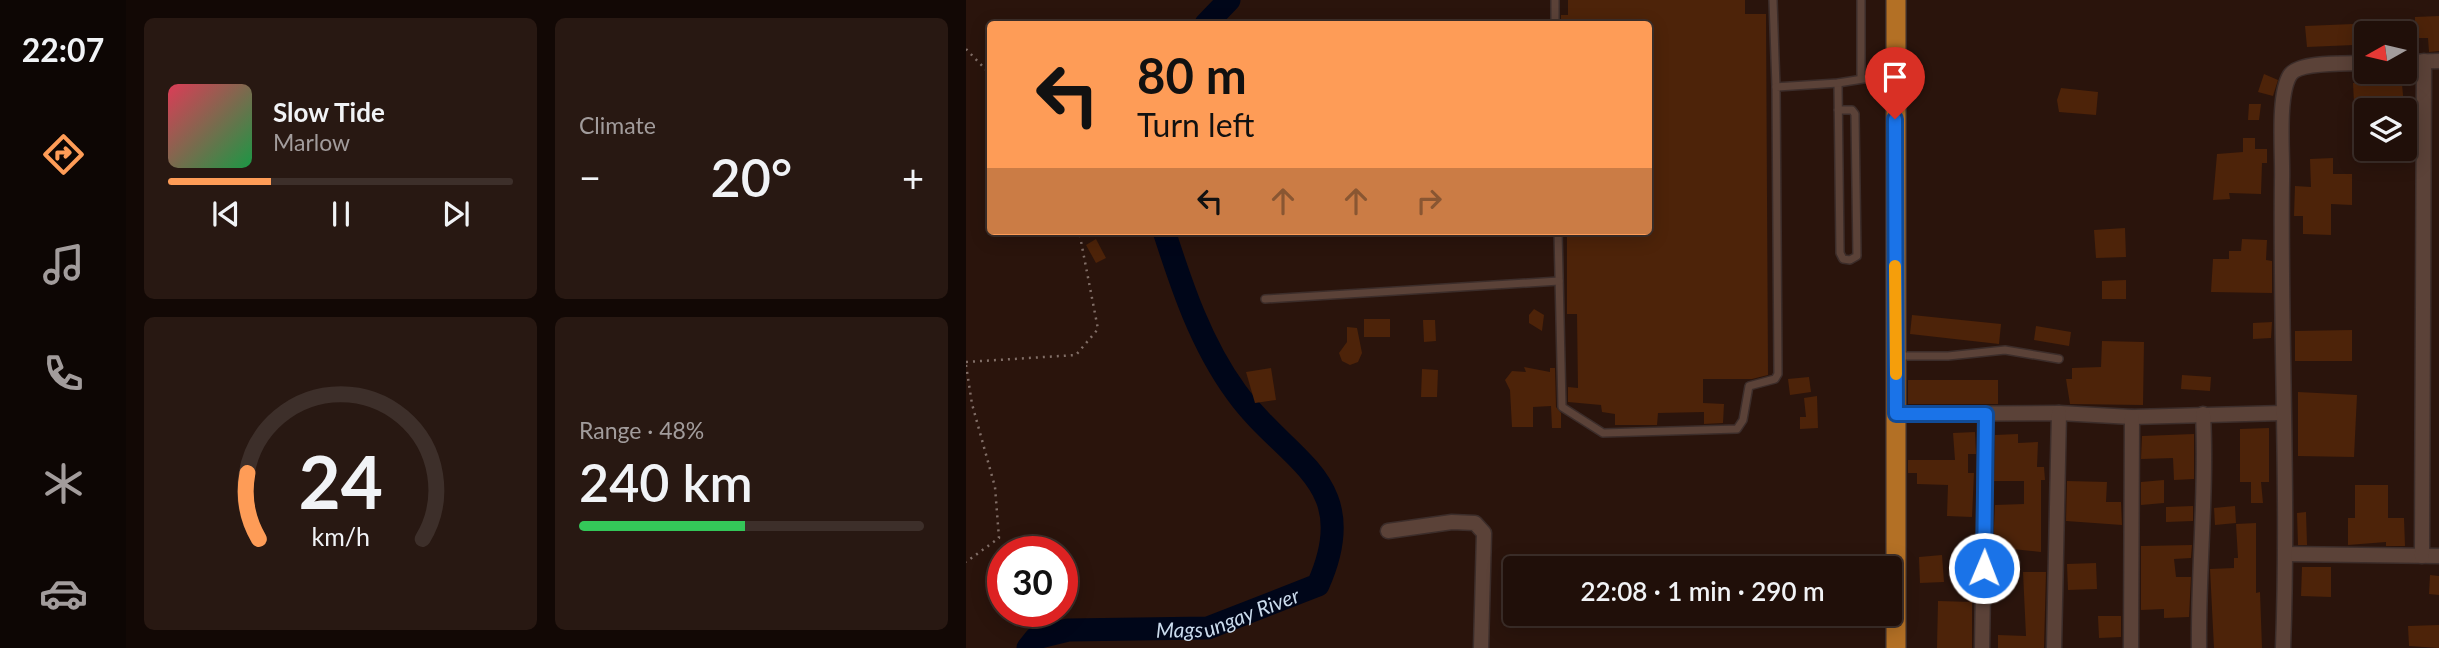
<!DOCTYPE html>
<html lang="en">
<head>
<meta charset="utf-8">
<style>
  body { margin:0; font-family:Lato,sans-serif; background:#281812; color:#f1f3f6; height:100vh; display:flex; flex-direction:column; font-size:26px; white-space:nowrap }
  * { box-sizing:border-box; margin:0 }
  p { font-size:23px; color:#a29c9c }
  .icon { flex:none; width:38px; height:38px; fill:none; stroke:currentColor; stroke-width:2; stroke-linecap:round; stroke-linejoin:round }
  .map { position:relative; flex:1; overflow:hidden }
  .details { display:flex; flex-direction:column; gap:18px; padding:18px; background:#120805; width:840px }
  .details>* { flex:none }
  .banner { position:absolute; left:21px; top:21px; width:665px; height:214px; border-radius:7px; box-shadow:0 4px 18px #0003,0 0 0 2px #3d2f2a; background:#fe9c57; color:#111; overflow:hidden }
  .needle { width:46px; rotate:262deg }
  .tools { position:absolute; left:1388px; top:21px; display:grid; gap:14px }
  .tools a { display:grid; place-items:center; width:63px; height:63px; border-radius:7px; background:#200f09; box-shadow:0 4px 18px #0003,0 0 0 2px #3d2f2a; font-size:35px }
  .speed { position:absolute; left:21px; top:536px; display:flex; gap:14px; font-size:35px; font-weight:700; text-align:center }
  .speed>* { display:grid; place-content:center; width:91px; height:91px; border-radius:50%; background:#200f09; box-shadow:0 4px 18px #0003,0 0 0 2px #3d2f2a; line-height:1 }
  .speed .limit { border:10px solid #d22; background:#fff; color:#111 }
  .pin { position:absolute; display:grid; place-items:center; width:60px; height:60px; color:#fff; margin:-72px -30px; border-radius:50% 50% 50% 0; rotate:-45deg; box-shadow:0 0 7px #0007 }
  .pin .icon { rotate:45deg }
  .me { position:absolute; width:77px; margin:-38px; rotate:1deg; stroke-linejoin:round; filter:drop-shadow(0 0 5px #0008) }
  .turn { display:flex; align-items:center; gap:24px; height:147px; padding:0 35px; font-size:32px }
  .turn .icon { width:91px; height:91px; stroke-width:2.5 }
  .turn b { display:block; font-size:49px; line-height:60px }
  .lanes { display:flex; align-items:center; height:66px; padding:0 35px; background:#0003; justify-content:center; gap:35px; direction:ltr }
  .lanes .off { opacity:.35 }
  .big { font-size:52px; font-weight:600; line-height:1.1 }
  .details .tile { flex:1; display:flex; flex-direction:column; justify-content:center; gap:10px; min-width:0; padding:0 24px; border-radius:10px; background:#281812 }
  .details .dial { align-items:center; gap:0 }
  .dial svg { height:182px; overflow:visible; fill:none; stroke:#3d2f2a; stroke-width:7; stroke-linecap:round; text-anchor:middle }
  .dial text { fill:#f1f3f6; stroke:none }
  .song { display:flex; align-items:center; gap:21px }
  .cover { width:84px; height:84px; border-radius:10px; background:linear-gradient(135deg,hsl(350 70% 55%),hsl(140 70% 35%)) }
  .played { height:7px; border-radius:4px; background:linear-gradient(90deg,#fe9c57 30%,#3d2f2a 30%) }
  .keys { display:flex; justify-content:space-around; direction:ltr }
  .heat { display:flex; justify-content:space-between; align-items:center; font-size:38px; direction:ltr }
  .charge { height:10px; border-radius:5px; background:linear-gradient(90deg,#34c759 48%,#3d2f2a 0) }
  .details .tiles { flex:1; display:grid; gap:18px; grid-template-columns:repeat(2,1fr) }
  .trip { position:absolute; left:537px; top:556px; width:399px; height:70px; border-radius:7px; background:#200f09; box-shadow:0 4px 18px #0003,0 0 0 2px #3d2f2a; font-weight:600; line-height:70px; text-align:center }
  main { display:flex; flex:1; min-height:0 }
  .tab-bar { display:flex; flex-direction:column; width:126px; justify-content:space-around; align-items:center; background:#0d0604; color:#a29c9c }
  .tab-bar .icon { width:49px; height:49px }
  .tab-bar .current { color:#fe9c57 }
  .tab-bar b { font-size:32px; color:#f1f3f6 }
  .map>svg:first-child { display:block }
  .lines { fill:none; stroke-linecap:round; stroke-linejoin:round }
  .river { stroke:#000619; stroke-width:23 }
  .building { fill:#4d2309 }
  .service-casing { stroke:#3c2d2a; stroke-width:10 }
  .minor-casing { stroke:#3c2d2a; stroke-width:17 }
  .primary-casing { stroke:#3c2d2a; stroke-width:22 }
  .path { stroke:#816e67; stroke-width:2.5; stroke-dasharray:2 5; stroke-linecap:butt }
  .service { stroke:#5b4238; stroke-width:7 }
  .minor { stroke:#5b4238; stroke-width:14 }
  .primary { stroke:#b37025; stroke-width:19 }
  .route-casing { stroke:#114b97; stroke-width:18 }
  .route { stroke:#1a73e8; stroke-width:12 }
  .slow { stroke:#f59e0b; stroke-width:12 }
  .labels { text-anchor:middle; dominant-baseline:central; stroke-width:7; stroke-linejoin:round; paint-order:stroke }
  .water-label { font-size:21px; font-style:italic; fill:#cadbec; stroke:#200b04 }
</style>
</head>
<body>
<main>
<nav class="tab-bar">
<b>22:07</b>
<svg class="icon current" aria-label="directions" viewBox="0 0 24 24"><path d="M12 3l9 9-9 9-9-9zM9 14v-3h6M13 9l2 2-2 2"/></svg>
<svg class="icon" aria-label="music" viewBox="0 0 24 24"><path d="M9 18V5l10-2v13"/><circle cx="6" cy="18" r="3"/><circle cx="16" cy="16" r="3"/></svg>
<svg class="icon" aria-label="phone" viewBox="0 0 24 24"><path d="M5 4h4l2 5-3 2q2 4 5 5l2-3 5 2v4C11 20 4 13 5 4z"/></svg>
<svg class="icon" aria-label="climate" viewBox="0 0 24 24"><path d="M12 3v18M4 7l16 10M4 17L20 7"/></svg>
<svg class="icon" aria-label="car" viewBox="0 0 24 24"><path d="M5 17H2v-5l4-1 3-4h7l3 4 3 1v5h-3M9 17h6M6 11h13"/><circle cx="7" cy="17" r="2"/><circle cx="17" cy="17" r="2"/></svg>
</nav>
<section class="details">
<div class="tiles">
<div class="tile">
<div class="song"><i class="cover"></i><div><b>Slow Tide</b><p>Marlow</p></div></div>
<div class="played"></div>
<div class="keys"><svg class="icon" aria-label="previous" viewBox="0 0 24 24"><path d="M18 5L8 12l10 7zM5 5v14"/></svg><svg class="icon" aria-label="pause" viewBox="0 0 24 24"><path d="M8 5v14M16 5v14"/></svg><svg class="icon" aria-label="next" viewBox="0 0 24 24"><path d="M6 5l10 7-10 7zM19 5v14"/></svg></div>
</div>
<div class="tile"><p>Climate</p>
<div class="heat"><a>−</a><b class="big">20°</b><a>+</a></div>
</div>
<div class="tile dial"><svg viewBox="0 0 100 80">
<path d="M14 69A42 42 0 1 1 86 69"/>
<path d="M14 69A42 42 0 0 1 9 40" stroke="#fe9c57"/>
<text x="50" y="56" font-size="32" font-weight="700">24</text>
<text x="50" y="72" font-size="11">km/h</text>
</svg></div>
<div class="tile"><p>Range · 48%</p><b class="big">240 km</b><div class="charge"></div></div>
</div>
</section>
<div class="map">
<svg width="1473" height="648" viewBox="0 0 1473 648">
  <rect width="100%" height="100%" fill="#2a140c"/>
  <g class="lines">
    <g class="river">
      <polyline points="240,24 263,0"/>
      <path id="s1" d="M62,648L70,638L102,630L242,628L352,585C399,480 320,462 270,392C235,344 216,287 198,231"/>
    </g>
  </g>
  <g class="building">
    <polygon points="602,0 779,0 779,14 800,14 802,375 786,379 737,379 737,403 758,404 757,423 738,424 738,412 692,413 691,425 649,425 649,414 636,412 635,405 602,402 602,387 612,388 611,314 601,314 601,231 682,231 682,24 595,24 595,15 602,15"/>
    <polygon points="1473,16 1473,51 1463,52 1462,38 1449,38 1449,17"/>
    <polygon points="1387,24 1388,45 1341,47 1339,26"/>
    <polygon points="1298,74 1312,80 1307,96 1292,92"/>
    <polygon points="1408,82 1409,86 1436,84 1438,106 1419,107 1418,101 1388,103 1387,83"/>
    <polygon points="1095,88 1132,92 1130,115 1093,112 1091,100"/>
    <polygon points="1283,104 1295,104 1293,120 1282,120"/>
    <polygon points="1277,138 1289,138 1289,149 1301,149 1301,163 1296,163 1295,194 1263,193 1264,199 1247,200 1251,154 1277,152"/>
    <polygon points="1367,158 1367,174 1386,174 1386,205 1365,204 1365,235 1337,234 1337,216 1328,216 1329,186 1345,187 1344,159"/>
    <polygon points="1159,228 1160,257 1130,258 1128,230"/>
    <polygon points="130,239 140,258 130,263 120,245"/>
    <polygon points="1276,239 1301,240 1300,260 1306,261 1306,293 1245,292 1247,259 1263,259 1263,251 1275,251"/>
    <polygon points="1160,280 1160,299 1136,299 1136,281"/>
    <polygon points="568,309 578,315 576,331 563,323 563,315"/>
    <polygon points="946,315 1035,324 1033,344 944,334"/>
    <rect x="398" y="319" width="26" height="18"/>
    <polygon points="457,320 469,320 470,341 458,342"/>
    <polygon points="1306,322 1305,338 1287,339 1287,323"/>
    <polygon points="1070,326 1105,332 1103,346 1068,340"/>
    <polygon points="381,327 391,328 396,353 392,362 384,365 376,361 373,353 381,342"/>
    <polygon points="1386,330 1386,361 1329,361 1329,331"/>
    <polygon points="1136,341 1178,342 1177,405 1104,404 1100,379 1106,379 1106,368 1135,367"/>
    <polygon points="558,367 584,372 584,368 589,368 590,407 595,413 595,428 586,428 585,406 567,407 567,427 546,427 544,390 539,380 546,371 560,372"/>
    <polygon points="305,368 310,400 289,403 280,372"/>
    <polygon points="456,369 472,370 471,397 455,397"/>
    <polygon points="1216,375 1245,377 1244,391 1215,389"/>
    <polygon points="843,377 845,392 824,395 822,379"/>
    <rect x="942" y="380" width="90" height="24"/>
    <polygon points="1332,392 1391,395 1388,457 1332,456"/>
    <polygon points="851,396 852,428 834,429 834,417 840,417 838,398"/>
    <polygon points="1303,428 1303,482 1295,482 1297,503 1285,503 1285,482 1274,482 1274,429"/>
    <polygon points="1009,432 1010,454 1002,454 1002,473 1008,473 1006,517 981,516 982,485 951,484 951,473 942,473 942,460 989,460 987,433"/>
    <polygon points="1052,434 1052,443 1072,442 1071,467 1078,467 1079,480 1075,480 1075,552 1027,547 1029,505 1058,504 1058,481 1028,481 1029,435"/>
    <polygon points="1228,434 1228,479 1208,480 1207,458 1175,459 1176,436"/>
    <polygon points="1198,480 1198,503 1175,505 1175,482"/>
    <polygon points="1101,481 1141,482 1140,502 1155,502 1156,525 1100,521"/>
    <polygon points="1389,485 1422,485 1422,518 1438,518 1439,546 1420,546 1420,542 1382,545 1382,518 1389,518"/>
    <polygon points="1227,506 1227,521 1200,522 1200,507"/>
    <polygon points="1269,506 1270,523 1249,525 1248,508"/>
    <polygon points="1340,512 1341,545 1332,545 1331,513"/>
    <polygon points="1290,523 1290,593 1294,592 1296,648 1248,648 1244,569 1268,568 1268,558 1272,558 1270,524"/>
    <polygon points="1226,545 1225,558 1208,559 1210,577 1225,577 1223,617 1198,618 1198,609 1175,610 1175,546"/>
    <polygon points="976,555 978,582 954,583 953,557"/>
    <polygon points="1130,563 1131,589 1102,590 1101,564"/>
    <polygon points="1336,567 1365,567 1365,597 1335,596"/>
    <polygon points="1057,572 1080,572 1078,648 1032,648 1032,635 1060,636"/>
    <polygon points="1464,575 1473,576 1473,595 1463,594"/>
    <polygon points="972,601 1006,602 1006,648 971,648"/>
    <polygon points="1132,616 1155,616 1155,637 1133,638"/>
    <polygon points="1473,625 1473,648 1443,646 1442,626"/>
  </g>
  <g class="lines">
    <g class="service-casing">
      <g id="service">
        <polyline points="589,0 589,24"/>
        <polyline points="807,0 810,87"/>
        <polyline points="895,78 895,0"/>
        <polyline points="872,83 874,253 877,259 884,260 891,256 889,114 886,110 872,110"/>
        <polyline points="592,231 596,407 637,433 771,429 777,420 783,386 809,379 812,374 810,87 872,83 928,74"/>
        <polyline points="299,299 593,281"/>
        <polyline points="930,356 982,356 1039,350 1093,359"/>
      </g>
    </g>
    <g class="minor-casing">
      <g id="minor">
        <polyline points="1438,62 1473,61"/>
        <polyline points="930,414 1093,413 1166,417 1317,413"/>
        <polyline points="422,531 486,522 509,523 518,533 515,648"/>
        <polyline points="1320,554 1473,556"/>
        <polyline points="1456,556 1458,61"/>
        <polyline points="1016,648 1020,414"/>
        <polyline points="1088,648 1093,413"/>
        <polyline points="1165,648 1166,417"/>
        <path d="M1233,648C1232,570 1241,492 1237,414"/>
        <path d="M1317,648C1323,492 1314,336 1316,181C1317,155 1311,96 1324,75C1333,61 1383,64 1400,63"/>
      </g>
    </g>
    <g class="primary-casing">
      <polyline id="primary" points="930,0 930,648"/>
    </g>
    <g class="path">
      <polyline points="0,49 24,74"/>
      <polyline points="0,362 110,355 132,329 113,231"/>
      <polyline points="0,365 6,404 29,487 33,538 0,562"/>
    </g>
    <use href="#service" class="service"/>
    <use href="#minor" class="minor"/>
    <use href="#primary" class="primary"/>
  </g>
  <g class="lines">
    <g class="route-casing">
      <polyline id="route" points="929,119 930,414 1020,414 1018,568"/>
    </g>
    <use href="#route" class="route"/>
    <polyline class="slow" points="929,266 930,374"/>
  </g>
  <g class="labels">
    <g class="water-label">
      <text stroke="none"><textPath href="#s1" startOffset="208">Magsungay River</textPath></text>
    </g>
  </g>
</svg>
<div class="tools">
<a><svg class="needle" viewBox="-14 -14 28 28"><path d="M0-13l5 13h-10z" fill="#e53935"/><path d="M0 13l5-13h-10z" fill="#a29c9c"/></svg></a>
<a><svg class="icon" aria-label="layers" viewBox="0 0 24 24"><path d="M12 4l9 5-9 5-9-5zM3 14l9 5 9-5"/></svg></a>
</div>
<div class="speed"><div class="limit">30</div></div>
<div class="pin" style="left:929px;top:119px;background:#d93025"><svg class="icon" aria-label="arrive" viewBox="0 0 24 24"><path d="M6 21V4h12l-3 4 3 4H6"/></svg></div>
<svg class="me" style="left:1018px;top:568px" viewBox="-20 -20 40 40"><circle r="17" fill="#1a73e8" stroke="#fff" stroke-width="3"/><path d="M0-11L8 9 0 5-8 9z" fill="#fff"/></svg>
<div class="trip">22:08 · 1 min · 290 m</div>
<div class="banner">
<div class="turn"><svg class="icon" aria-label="left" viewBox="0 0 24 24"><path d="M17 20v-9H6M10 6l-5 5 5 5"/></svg><div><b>80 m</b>Turn left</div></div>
<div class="lanes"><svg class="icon" aria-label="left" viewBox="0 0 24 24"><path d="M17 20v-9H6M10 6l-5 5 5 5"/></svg><svg class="icon off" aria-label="ahead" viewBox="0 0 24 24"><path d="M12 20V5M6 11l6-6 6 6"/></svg><svg class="icon off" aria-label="ahead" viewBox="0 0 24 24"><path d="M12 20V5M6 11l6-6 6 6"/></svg><svg class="icon off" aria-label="right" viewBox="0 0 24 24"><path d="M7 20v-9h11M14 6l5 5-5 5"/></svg></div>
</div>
</div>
</main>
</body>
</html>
